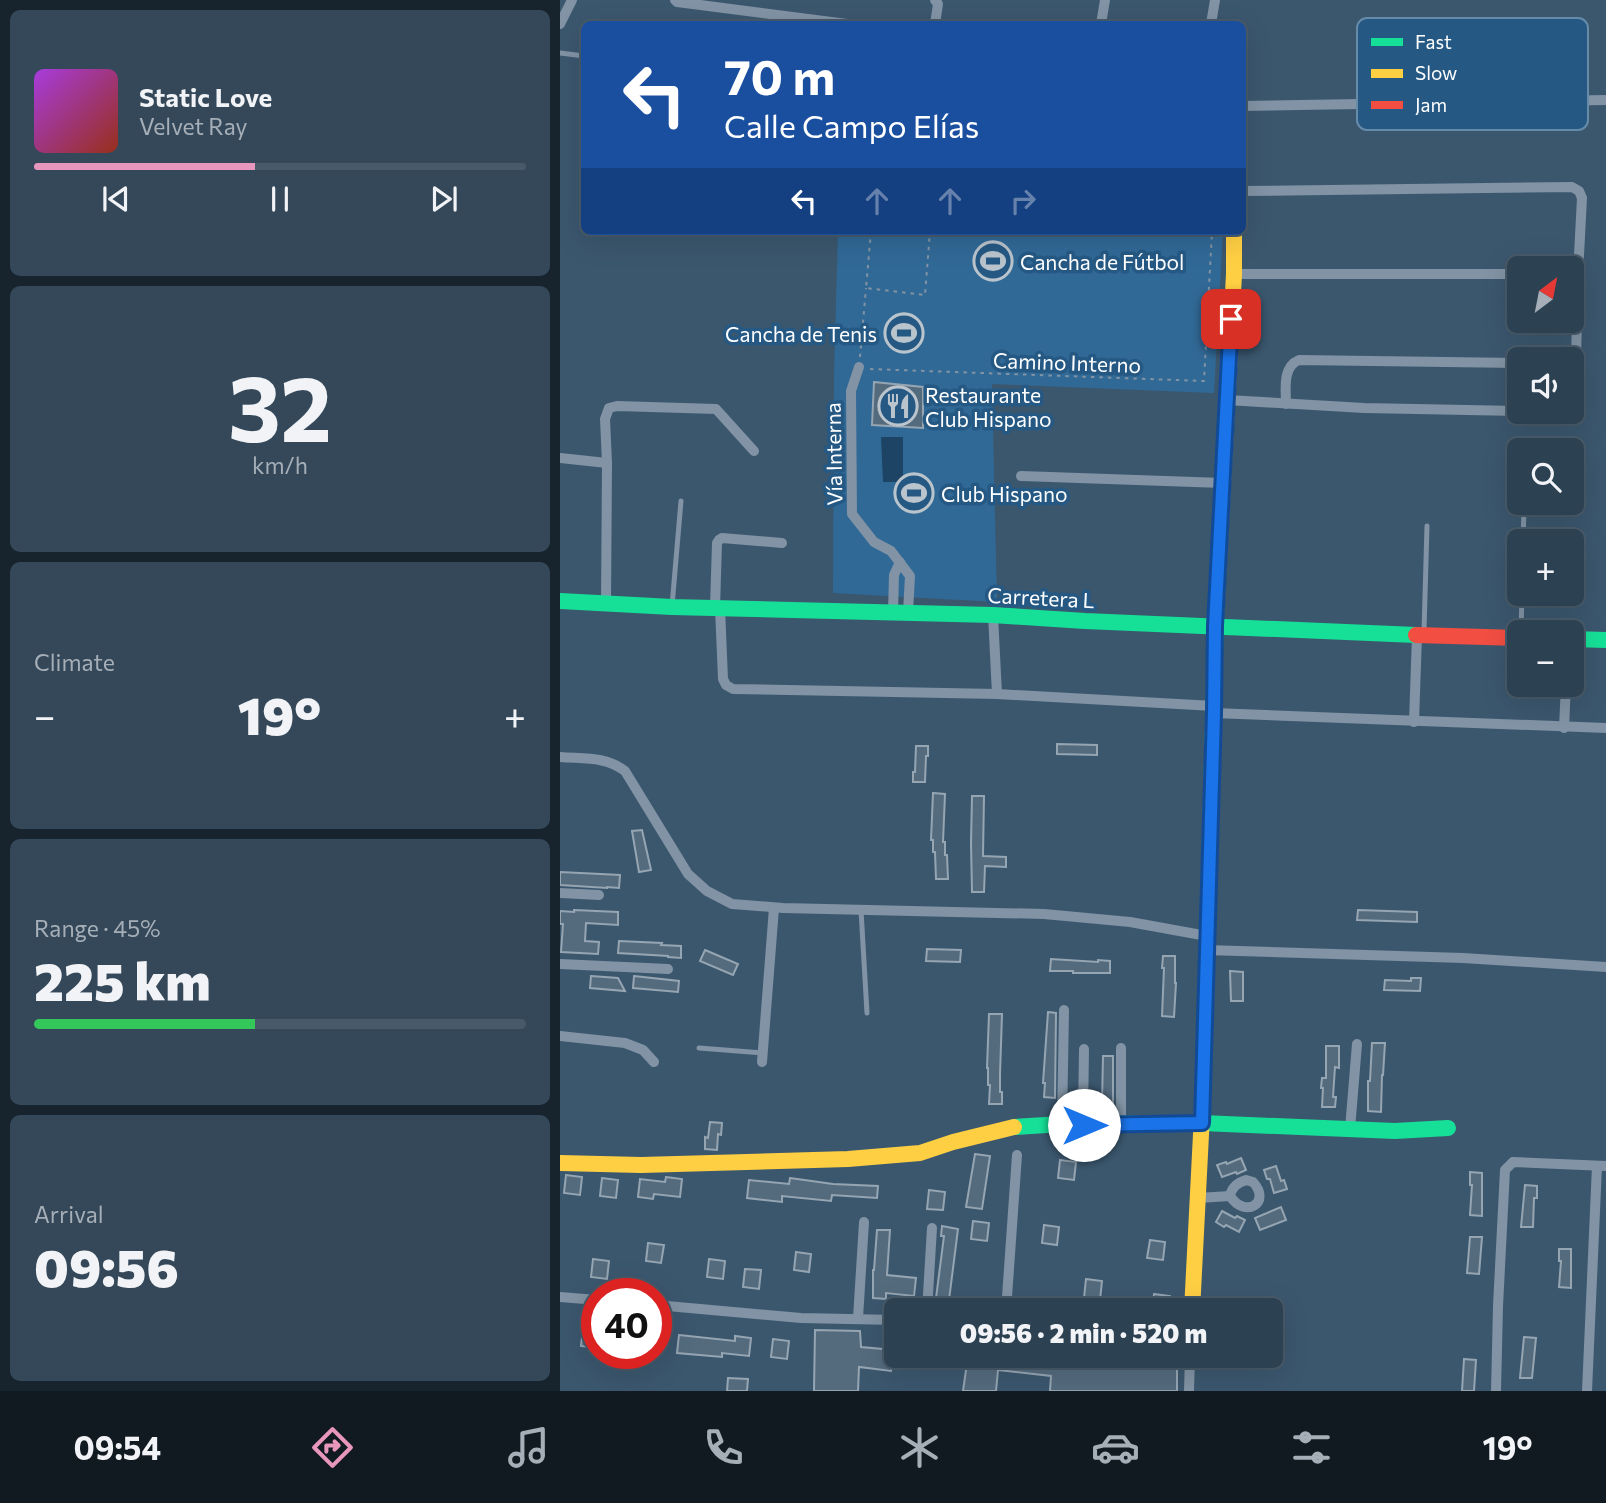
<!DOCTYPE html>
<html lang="en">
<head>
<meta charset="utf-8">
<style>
  body { margin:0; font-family:Commissioner,sans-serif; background:#344859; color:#f1f3f6; height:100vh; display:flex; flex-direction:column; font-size:26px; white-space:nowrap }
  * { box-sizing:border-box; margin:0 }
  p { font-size:23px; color:#a6afb8 }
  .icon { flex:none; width:38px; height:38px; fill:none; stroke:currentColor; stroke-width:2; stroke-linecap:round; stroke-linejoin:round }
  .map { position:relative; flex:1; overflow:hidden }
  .details { display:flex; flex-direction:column; gap:10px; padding:10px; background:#18242d; width:560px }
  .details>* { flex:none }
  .guide { position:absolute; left:21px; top:21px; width:665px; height:214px; border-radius:10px; box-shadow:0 7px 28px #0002,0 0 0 2px #485a69; background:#1a4fa0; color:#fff; overflow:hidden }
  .needle { width:46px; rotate:32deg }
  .controls { position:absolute; left:947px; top:256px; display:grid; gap:14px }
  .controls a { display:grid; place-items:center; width:77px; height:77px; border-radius:10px; background:#2c4152; box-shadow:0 7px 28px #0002,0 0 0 2px #485a69; font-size:35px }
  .speed { position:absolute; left:21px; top:1278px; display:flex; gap:14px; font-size:35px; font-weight:700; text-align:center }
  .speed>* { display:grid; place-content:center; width:91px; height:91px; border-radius:50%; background:#2c4152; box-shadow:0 7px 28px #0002,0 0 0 2px #485a69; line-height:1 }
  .speed .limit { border:10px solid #d22; background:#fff; color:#111 }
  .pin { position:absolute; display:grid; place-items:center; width:60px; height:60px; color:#fff; margin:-30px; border-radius:14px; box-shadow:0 4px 10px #0006 }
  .me { position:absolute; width:77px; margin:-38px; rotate:90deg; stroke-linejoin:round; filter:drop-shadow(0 0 5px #0008) }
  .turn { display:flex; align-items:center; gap:24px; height:147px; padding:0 28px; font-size:32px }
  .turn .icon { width:91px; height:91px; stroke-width:2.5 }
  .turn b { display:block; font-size:49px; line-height:60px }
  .lanes { display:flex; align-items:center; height:66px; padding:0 28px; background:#0003; justify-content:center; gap:35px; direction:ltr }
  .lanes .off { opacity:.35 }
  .big { font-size:52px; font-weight:800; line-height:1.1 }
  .details .widget { flex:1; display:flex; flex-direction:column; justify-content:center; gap:10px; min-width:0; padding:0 24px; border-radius:10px; background:#344859 }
  .details .dial { align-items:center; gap:0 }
  .dial b { font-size:91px; line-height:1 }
  .song { display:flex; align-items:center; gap:21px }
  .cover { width:84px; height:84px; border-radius:10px; background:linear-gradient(135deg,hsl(280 70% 55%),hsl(10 70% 35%)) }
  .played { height:7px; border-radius:4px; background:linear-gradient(90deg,#e797bd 45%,#485a69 45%) }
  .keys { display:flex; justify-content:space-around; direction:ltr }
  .heat { display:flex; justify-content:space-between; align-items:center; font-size:38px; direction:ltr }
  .charge { height:10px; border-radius:5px; background:linear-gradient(90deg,#34c759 45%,#485a69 0) }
  .trip { position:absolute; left:324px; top:1298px; width:399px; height:70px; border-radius:10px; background:#2c4152; box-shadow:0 7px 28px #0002,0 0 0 2px #485a69; font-weight:800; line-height:70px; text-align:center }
  .tab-bar { display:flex; height:112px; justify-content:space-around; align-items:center; background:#121a21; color:#a6afb8 }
  .tab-bar .icon { width:49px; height:49px }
  .tab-bar .current { color:#e797bd }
  .tab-bar b { font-size:32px; color:#f1f3f6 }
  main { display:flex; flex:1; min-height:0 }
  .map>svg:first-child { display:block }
  .green { fill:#316996 }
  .water { fill:#1d4465 }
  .building { fill:#546b7e; stroke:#95a5b2; stroke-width:2 }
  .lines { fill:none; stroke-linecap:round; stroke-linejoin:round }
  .path { stroke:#8193a4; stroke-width:2; stroke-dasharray:3.5 5; stroke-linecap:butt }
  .lane { stroke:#8193a4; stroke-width:5 }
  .street { stroke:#8193a4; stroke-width:10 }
  .fast { stroke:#16e098; stroke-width:16 }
  .slow { stroke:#ffcf43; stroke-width:16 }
  .jam { stroke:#f24e42; stroke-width:16 }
  .route-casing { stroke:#114b97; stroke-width:18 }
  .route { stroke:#1a73e8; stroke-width:12 }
  .labels { text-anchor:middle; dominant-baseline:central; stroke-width:7; stroke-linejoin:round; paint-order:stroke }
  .poi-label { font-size:21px; fill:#fff; stroke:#255984; text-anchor:start }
  .street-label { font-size:21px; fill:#fff; stroke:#255984 }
  .key { fill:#255984; stroke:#668ba9; stroke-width:2 }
  .key-label { font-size:19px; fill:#fff }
</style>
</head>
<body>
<main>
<section class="details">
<div class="widget">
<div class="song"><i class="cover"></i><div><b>Static Love</b><p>Velvet Ray</p></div></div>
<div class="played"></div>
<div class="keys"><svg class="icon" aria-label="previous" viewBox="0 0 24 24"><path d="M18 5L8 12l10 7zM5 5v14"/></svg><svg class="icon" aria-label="pause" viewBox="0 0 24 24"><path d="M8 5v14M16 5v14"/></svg><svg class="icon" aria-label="next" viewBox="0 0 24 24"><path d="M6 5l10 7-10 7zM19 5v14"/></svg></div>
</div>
<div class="widget dial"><b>32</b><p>km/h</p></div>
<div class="widget"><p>Climate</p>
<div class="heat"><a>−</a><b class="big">19°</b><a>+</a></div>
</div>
<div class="widget"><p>Range · 45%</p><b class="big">225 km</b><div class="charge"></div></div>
<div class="widget"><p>Arrival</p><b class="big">09:56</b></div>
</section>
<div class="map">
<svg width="1046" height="1391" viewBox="0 0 1046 1391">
  <rect width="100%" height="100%" fill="#3b576e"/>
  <polygon class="green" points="278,231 663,231 654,393 432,384 437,602 273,593 274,375"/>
  <polygon class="water" points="321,437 343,437 343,482 323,482"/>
  <g class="building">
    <polygon points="314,382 363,387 363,428 312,425"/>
    <polygon points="497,744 537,745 537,755 497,754"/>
    <polygon points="356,746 368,746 368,756 366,756 365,782 353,782 353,772 355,772"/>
    <polygon points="373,793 385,794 383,842 385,842 385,855 387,855 388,879 376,879 375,852 373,852 373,840 371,840"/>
    <polygon points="412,796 424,796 423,856 446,857 446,867 425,866 424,892 412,892 411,843"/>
    <polygon points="82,830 91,870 79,872 72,831"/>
    <polygon points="0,872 60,875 59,888 47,887 47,888 0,885"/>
    <polygon points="14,910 58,912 58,925 26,923 25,941 39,942 38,954 1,952 3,924 0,924 0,911 14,912"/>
    <polygon points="798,910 857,912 857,922 797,920"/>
    <polygon points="59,941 102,943 101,945 121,946 121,958 108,957 108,956 58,953"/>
    <polygon points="367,949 401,950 400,962 366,961"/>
    <polygon points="145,950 178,964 173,975 140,961"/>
    <polygon points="603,956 615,956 615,983 616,983 614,1017 602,1016 604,968 602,968"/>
    <polygon points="491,959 538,962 538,960 550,961 550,973 513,973 513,971 490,971"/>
    <polygon points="670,971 683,972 683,1001 671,1001"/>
    <polygon points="31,976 58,978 65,991 30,988"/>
    <polygon points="74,976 119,981 118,992 73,988"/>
    <polygon points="851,978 861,978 860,991 824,990 825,980 851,981"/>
    <polygon points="488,1012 496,1013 495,1098 484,1097 485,1083 483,1083"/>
    <polygon points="429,1014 442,1014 440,1074 440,1092 442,1092 442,1104 429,1104 430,1085 428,1085 428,1068 427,1068"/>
    <polygon points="812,1043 825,1043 823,1075 822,1075 821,1112 808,1111 808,1081 810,1081"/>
    <polygon points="766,1046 779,1046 779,1068 775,1067 773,1097 776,1097 775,1107 762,1107 763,1088 761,1088 762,1078 766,1078"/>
    <polygon points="543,1056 553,1056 553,1105 542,1104"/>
    <polygon points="150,1122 162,1123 161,1135 158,1134 157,1150 145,1149 145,1137 148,1138"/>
    <polygon points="415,1154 430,1156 422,1209 406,1207"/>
    <polygon points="681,1158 686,1170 677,1174 676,1172 662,1177 657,1165 666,1162 667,1164"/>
    <polygon points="500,1160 516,1162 514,1180 498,1178"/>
    <polygon points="716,1166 721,1181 724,1180 727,1189 714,1193 710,1179 707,1179 704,1170"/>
    <polygon points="910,1172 922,1173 922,1216 910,1215 912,1185 910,1185"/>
    <polygon points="6,1175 22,1177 20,1195 4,1193"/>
    <polygon points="106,1177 122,1179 120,1197 94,1194 93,1199 78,1197 80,1179 105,1182"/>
    <polygon points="42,1178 58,1180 56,1198 40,1196"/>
    <polygon points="230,1178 273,1184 318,1186 317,1198 272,1195 271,1201 222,1196 222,1202 187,1198 189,1180 229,1184"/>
    <polygon points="965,1185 977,1186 977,1198 974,1198 973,1227 961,1227"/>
    <polygon points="369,1190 385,1192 383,1210 367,1209"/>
    <polygon points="721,1207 726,1220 700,1230 695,1218"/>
    <polygon points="662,1211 675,1218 677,1216 685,1220 679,1232 666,1225 664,1227 656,1222"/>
    <polygon points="413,1221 429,1223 427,1241 411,1239"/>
    <polygon points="484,1225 499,1227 497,1245 482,1243"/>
    <polygon points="382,1226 398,1229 389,1300 376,1298 384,1236 381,1236"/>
    <polygon points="317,1230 330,1230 327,1275 356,1278 354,1296 326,1293 326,1299 313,1298 313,1270 314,1270"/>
    <polygon points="910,1237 922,1237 919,1274 907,1273"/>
    <polygon points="590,1240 605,1242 603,1260 587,1258"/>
    <polygon points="88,1243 104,1245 101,1263 86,1261"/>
    <polygon points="999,1249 1011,1249 1011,1288 999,1287 1001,1261 999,1261"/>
    <polygon points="236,1252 251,1254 249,1272 234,1270"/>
    <polygon points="33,1259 49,1261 47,1279 31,1277"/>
    <polygon points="149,1259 165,1261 163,1279 147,1277"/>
    <polygon points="185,1269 201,1270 199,1289 183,1287"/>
    <polygon points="526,1279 542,1281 540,1300 524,1298"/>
    <polygon points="594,1294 610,1296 608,1311 592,1311"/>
    <polygon points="23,1328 37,1329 37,1348 21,1346"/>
    <polygon points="255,1330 300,1331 301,1347 334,1350 331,1371 299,1367 298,1391 254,1391"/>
    <polygon points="119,1335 175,1341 175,1336 191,1338 189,1356 162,1353 162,1357 117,1353"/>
    <polygon points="964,1337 976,1338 972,1378 960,1378"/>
    <polygon points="213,1339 229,1341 227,1359 211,1357"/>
    <polygon points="408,1356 617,1356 617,1391 490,1391 491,1376 438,1370 436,1391 403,1391"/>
    <polygon points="904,1359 916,1360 914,1391 902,1391"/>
    <polygon points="168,1378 188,1379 187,1391 167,1391"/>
  </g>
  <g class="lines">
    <g class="path">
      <polyline points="311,231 306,288 365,295 370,231"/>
      <polyline points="300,357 306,288"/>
      <polyline points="310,369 644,381 652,231"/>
    </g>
    <g class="lane">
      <polyline points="0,53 24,56"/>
      <polyline points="963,541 964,509"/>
      <polyline points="112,606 121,501"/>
      <polyline points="864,631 867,526"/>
      <polyline points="961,632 962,593"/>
      <polyline points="301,910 307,1013"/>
      <polyline points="139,1048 203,1053"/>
    </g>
    <g class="street">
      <polyline points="115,0 117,2 287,24"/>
      <polyline points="375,0 378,4 375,24"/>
      <polyline points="0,24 12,0"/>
      <polyline points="541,24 545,0"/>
      <polyline points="651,24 655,0"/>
      <polyline points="682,106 1046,100"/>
      <polyline points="682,191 1012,187 1019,191 1022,198 1018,274 1015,403 1014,408 1012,410"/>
      <polyline points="674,274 959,274"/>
      <polyline points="299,367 291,391 292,514 314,542 331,551 350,576 348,612"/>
      <polyline points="667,400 804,408 959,411"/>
      <path d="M726,404C726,389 722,367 739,360L959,363"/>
      <polyline points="0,458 47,463"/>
      <polyline points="461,476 663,483"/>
      <polyline points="46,604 47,463 45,419 49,408 57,406 156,409 194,451"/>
      <polyline points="155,608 157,543 159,540 162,538 222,543"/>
      <polyline points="160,608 163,679 166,685 173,689 437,694 654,706"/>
      <polyline points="333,612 334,575 340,562"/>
      <polyline points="433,615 437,694"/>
      <polyline points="654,713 1046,728"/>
      <polyline points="854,722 857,635"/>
      <polyline points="1004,728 1006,684"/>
      <path d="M0,757C24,759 45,756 65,771L128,874L147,891L172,904L223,908L484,914L570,922L647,936"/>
      <polyline points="0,893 39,895"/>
      <polyline points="646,950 903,958 1046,967"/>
      <polyline points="0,964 108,969"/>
      <polyline points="0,1036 65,1043 83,1050 94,1062"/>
      <polyline points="561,1048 561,1125"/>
      <polyline points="524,1049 523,1113 524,1125"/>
      <polyline points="202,1062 214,908"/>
      <polyline points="502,1124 504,1010"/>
      <polyline points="790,1129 797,1044"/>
      <path d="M686,1180L693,1182C712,1203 685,1219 670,1196C672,1187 677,1183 686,1180Z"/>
      <polyline points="638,1198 670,1196"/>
      <polyline points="0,1297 37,1300"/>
      <polyline points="96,1305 241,1318 336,1320"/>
      <polyline points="367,1311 372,1228"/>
      <polyline points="446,1311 457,1155"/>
      <polyline points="298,1318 304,1222"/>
      <polyline points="629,1391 630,1356"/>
      <polyline points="936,1391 938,1306 945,1170 953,1162 1046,1166"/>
      <polyline points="1027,1391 1037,1166"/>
    </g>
    <g class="fast">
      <polyline points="0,601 112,607 433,615 525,621 856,635"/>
      <polyline points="1012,639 1046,640"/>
      <polyline points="643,1095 656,614"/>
      <polyline points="454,1127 502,1124 642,1123 835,1131 888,1128"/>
    </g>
    <g class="slow">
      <polyline points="656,614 674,274 674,231"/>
      <polyline points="0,1163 81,1165 288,1159 360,1153 393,1142 454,1127"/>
      <polyline points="632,1311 643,1095"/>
    </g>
    <polyline class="jam" points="856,635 959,638"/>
  </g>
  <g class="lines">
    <g class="route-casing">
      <polyline id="route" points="524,1125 642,1123 654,713 655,626 671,319"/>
    </g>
    <use href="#route" class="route"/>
  </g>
  <defs>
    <g id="stadium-ring" transform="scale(2.0125)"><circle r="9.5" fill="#255984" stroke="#bac4cc" stroke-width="1.5"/><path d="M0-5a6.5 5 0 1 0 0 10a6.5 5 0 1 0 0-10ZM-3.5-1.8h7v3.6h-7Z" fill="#bac4cc"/></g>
    <g id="restaurant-ring" transform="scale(2.0125)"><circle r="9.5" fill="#255984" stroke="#bac4cc" stroke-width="1.5"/><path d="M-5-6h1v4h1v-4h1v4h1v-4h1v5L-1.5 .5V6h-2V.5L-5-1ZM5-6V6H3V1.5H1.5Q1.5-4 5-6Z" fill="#bac4cc"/></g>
  </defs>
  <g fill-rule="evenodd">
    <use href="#stadium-ring" x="433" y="261"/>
    <use href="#stadium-ring" x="344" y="333"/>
    <use href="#restaurant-ring" x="338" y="406"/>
    <use href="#stadium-ring" x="354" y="493"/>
  </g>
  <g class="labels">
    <g class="poi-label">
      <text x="460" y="261">Cancha de Fútbol</text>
      <text x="317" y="333" text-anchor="end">Cancha de Tenis</text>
      <text x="365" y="394">Restaurante<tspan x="365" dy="24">Club Hispano</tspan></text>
      <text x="381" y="493">Club Hispano</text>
    </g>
    <g class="street-label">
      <text transform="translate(507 362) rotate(2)">Camino Interno</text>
      <text transform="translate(273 454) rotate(-91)">Vía Interna</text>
      <text transform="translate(481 597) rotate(3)">Carretera L</text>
    </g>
  </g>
  <rect x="797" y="18" width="231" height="112" rx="10" class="key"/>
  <rect x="811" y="38" width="32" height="8" fill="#16e098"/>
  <rect x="811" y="69" width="32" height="9" fill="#ffcf43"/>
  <rect x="811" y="101" width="32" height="8" fill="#f24e42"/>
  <g class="key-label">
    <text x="855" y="49">Fast</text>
    <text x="855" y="80">Slow</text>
    <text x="855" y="112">Jam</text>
  </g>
</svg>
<div class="controls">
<a><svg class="needle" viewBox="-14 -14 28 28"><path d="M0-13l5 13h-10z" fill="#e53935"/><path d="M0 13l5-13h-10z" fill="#a6afb8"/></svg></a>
<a><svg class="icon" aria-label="sound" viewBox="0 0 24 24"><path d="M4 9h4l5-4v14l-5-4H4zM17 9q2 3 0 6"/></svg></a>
<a><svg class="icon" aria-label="search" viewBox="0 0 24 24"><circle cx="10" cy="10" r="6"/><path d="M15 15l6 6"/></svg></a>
<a>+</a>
<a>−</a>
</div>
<div class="speed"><div class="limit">40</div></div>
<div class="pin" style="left:671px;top:319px;background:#d93025"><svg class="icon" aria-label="arrive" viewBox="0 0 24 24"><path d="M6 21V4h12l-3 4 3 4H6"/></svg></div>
<svg class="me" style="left:524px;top:1125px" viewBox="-20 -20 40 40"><circle r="19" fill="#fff"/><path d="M0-13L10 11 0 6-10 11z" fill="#1a73e8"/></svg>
<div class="trip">09:56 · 2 min · 520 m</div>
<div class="guide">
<div class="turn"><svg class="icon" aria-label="left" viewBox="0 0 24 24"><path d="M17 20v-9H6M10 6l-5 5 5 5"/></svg><div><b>70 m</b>Calle Campo Elías</div></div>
<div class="lanes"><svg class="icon" aria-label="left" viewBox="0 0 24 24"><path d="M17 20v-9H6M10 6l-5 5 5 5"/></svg><svg class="icon off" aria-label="ahead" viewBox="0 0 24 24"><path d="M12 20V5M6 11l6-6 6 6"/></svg><svg class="icon off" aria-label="ahead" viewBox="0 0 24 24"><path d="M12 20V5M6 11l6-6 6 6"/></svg><svg class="icon off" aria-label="right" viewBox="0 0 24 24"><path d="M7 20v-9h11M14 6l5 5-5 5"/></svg></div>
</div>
</div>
</main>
<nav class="tab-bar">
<b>09:54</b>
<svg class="icon current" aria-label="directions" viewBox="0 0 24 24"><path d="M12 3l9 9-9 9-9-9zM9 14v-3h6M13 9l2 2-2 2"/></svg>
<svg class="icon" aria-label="music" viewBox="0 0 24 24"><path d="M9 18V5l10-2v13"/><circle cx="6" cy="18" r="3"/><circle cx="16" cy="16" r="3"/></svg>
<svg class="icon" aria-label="phone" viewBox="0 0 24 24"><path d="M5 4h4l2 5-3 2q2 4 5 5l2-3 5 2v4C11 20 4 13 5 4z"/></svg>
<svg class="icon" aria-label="climate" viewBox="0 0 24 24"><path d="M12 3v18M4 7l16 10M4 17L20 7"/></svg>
<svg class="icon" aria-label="car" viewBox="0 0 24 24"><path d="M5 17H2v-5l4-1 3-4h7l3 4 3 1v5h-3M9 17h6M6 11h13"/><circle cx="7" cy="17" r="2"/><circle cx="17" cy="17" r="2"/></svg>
<svg class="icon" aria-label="filters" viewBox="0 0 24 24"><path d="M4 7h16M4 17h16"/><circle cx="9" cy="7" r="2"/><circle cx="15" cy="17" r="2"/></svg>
<b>19°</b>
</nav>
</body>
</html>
